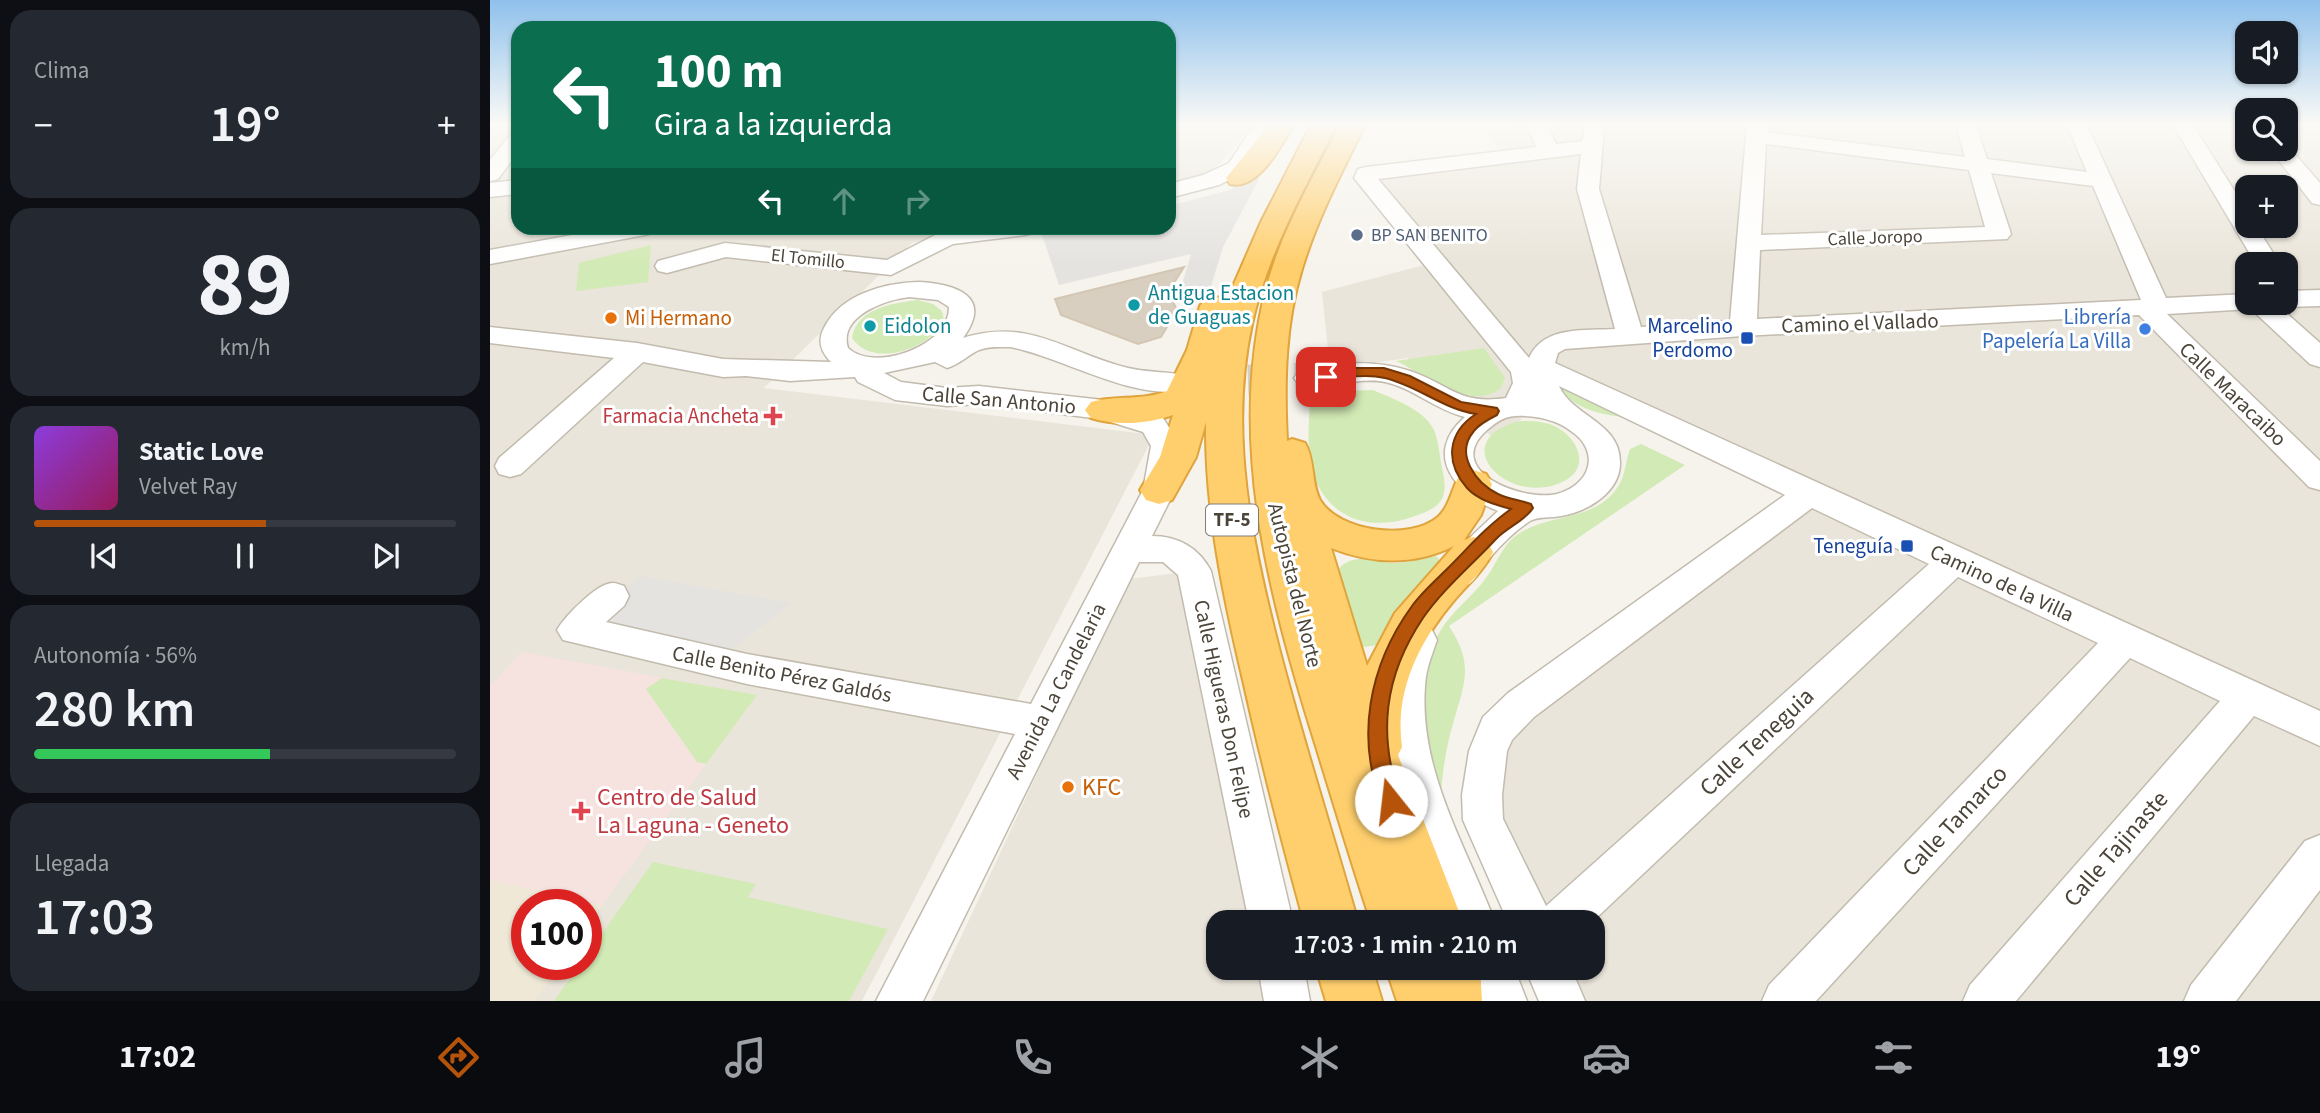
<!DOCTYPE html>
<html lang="es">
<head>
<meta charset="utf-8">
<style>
  body { margin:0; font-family:"Source Sans 3",sans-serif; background:#242831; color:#f1f3f6; height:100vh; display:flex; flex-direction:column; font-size:26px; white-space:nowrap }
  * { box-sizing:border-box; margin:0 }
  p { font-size:23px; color:#9ea1a6 }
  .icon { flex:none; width:38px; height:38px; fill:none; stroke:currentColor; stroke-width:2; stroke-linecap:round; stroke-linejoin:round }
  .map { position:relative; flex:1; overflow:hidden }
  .sheet { display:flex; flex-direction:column; gap:10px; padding:10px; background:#0d0f14; width:490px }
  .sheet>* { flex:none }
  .banner { position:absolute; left:21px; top:21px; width:665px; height:214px; border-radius:21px; box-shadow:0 2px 5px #0004; background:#0b6e4f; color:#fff; overflow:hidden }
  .fabs { position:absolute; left:1745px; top:21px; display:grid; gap:14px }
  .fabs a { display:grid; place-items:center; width:63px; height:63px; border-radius:14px; background:#171b24; box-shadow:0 2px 5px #0004; font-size:35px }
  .speed { position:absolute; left:21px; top:889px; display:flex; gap:14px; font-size:35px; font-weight:700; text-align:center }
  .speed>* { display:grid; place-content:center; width:91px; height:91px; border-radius:50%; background:#171b24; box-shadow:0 2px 5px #0004; line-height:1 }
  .speed .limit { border:10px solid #d22; background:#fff; color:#111 }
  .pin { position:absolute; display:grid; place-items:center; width:60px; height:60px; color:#fff; margin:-30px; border-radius:14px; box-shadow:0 4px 10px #0006 }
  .me { position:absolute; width:77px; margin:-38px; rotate:344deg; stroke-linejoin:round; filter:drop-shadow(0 0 5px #0008) }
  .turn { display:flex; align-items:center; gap:24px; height:147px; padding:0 28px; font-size:32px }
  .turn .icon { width:91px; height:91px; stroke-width:2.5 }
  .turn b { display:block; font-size:49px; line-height:60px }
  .lanes { display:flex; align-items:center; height:66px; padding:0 28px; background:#0003; justify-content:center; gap:35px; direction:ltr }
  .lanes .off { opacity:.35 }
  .big { font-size:52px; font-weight:600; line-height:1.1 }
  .sheet .widget { flex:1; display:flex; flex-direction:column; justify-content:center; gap:10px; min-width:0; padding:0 24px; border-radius:21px; background:#242831 }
  .sheet .dial { align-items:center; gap:0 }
  .dial b { font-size:91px; line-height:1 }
  .song { display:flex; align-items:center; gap:21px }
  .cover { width:84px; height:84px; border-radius:10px; background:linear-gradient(135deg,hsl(270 70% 55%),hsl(330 70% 35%)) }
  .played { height:7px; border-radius:4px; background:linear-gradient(90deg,#b45309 55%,#363941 55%) }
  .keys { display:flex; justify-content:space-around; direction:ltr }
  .heat { display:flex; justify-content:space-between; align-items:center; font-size:38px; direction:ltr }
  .charge { height:10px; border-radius:5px; background:linear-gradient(90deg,#34c759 56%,#363941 0) }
  .trip { position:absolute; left:716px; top:910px; width:399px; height:70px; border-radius:21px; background:#171b24; box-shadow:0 2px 5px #0004; font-weight:600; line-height:70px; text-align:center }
  .tabs { display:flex; height:112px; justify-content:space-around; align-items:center; background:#090b0e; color:#9ea1a6 }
  .tabs .icon { width:49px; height:49px }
  .tabs .on { color:#b45309 }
  .tabs b { font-size:32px; color:#f1f3f6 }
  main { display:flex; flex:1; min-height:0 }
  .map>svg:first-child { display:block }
  .residential { fill:#eae5da; fill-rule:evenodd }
  .education { fill:#efe8d6 }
  .medical { fill:#f6e3e0 }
  .green { fill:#d2eab5 }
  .parking { fill:#e5e3e0 }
  .building { fill:#d8cfc1; stroke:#d3c7b4; stroke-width:2 }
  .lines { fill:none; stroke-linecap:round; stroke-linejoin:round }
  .minor-tunnel { stroke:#d4d0c8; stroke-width:31; stroke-dasharray:31 16; stroke-linecap:butt }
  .minor-casing { stroke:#c2bbae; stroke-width:3 }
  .highway-casing { stroke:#e0a43c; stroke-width:4 }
  .minor { fill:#fff; fill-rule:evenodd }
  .highway { fill:#ffcf6e; fill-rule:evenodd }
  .route { fill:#b45309; stroke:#753606; stroke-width:2 }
  .service-dot { fill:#5c6f8a; stroke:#fff; stroke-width:2.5 }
  .culture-dot { fill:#0f9aa8; stroke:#fff; stroke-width:2.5 }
  .food-dot { fill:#e8710a; stroke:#fff; stroke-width:2.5 }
  .shop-dot { fill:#3f7fe0; stroke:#fff; stroke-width:2.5 }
  .transit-dot { fill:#1a4fb4; stroke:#fff; stroke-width:2.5 }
  .health-dot { fill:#e0444e; stroke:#fff; stroke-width:2.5 }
  .labels { text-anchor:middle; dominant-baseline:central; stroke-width:6; stroke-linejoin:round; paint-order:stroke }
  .far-service-label { font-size:18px; fill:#4e5e75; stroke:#fff; text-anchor:start }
  .far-street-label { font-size:18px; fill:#4b4439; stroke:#fff }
  .shield { fill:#fff; stroke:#817c74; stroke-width:2 }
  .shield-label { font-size:19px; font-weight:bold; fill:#4b4439 }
  .culture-label { font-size:21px; fill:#0d838f; stroke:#fff; text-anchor:start }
  .shop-label { font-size:21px; fill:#366cbe; stroke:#fff; text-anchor:end }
  .food-label { font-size:21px; fill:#c56008; stroke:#fff; text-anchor:start }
  .street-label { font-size:21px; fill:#4b4439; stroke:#fff }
  .transit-label { font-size:21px; fill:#164399; stroke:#fff; text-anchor:end }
  .health-label { font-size:21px; fill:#be3a42; stroke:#fff; text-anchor:end }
  .near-street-label { font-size:24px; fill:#4b4439; stroke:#fff }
  .near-food-label { font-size:24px; fill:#c56008; stroke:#fff; text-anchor:start }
  .near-health-label { font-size:24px; fill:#be3a42; stroke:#fff; text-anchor:start }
</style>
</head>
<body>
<main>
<section class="sheet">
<div class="widget"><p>Clima</p>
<div class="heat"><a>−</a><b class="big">19°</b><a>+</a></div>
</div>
<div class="widget dial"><b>89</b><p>km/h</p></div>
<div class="widget">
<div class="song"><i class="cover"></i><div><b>Static Love</b><p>Velvet Ray</p></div></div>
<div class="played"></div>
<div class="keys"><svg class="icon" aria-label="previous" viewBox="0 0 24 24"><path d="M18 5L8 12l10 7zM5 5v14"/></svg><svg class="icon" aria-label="pause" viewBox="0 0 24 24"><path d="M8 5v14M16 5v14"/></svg><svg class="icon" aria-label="next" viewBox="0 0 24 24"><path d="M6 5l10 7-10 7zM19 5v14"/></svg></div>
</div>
<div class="widget"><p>Autonomía · 56%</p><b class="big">280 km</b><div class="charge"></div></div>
<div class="widget"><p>Llegada</p><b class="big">17:03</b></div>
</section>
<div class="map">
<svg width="1830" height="1001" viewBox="0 0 1830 1001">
  <rect width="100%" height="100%" fill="#f6f3ec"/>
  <g class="residential">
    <path d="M0,125H28V228H490L422,243L274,388L664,435L372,1001H0ZM37,905H96V964H37Z"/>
    <polygon points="679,125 763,125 718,177 679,185"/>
    <path d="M1040,125H1757V149H1796V125H1830V1001H1086L1071,968H1102V922H1051L1009,827L1019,735L1312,489L1074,378L1007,442L918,358L840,369L832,292L934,265L880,180L1017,161L997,131ZM1757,187H1796V226H1757ZM1757,264H1796V303H1757Z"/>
    <polygon points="704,571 781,922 728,922 728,968 791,968 797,1001 441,1001 638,579"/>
  </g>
  <polygon class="education" points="0,880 112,905 96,928 96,905 37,905 37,964 71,964 45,1001 0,1001"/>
  <polygon class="medical" points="32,652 267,695 112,905 0,880 0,686"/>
  <g class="green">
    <polygon points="161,245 158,282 86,291 89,263"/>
    <path d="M428,300L443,304L452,311L454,320C441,349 382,369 362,338C366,309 402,303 428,300Z"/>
    <path d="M994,348L1015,378L1011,388C981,413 935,374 906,361Z"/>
    <path d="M1064,383L1135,417C1105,414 1083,408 1064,383Z"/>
    <path d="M883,390C903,399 934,409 944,430C949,442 949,455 952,467C954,479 958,493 949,503C941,512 927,515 916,519C876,530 841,518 824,477C815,457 820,415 820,392Z"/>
    <path d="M1030,421C1041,421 1052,421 1062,425C1089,436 1103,470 1070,483C1016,506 954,440 1030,421Z"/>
    <path d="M1151,444L1195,465L959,626C985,666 974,683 963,724C956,747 953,769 951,793C930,740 919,671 957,621C968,607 982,596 993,582C1005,568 1012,545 1027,535C1059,512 1106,523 1129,485C1135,475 1136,460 1140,449Z"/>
    <path d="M946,556L952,563L888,645L874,647L868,645L845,573C862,549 884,563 907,563C921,562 933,558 946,556Z"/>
    <polygon points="172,678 267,695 216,764 207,762 156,689"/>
    <polygon points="163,862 266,884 258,897 398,929 359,1001 64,1001 90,964 96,964 96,956"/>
  </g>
  <g class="parking">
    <polygon points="759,178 769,179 733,247 718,296 689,295 701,254 569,285 552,235 587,228 679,228 679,206 740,190"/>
    <polygon points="150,576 302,603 234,656 97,626"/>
  </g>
  <polygon class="building" points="694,267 678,292 687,310 671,337 648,344 571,315 565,299"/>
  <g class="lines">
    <polyline class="minor-tunnel" points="711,382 818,378"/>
    <g class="minor-casing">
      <g id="minor">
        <polygon points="764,125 784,125 755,172 729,185 679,198 679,184 713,175 739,163"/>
        <path d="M1037,125H1057L1066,144L1092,141L1096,125H1112L1114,128L1109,189L1151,327L1240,321L1257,125H1277V132L1475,157L1466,125H1486L1497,159L1597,172L1577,125H1597L1676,298L1757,294V303H1785L1830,343V367L1820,364L1761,309L1677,314L1830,461V490L1819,487L1649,315L1253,336L1075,349L1068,353L1065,363L1830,711V746L1764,716L1526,1001H1473L1480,985L1730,701L1640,658L1326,1001H1272L1279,985L1608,643L1468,577L1102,922H1018L973,820L972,795L979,751L988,729L993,717L1018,693L1295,495L1069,386C1083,417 1130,422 1130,462C1131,492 1097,512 1071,516C1062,518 1048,516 1040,521C1024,531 1009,547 997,561C991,568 985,582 977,585C969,589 964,587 956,584L951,575L971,546L1008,511C967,495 931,455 975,417C946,410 923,388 895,382C866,376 836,392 808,384L804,378L808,372C843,362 885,359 920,371C961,385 968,405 1016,398L1023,383L1021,372L864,178L868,169L876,167L1046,147ZM1276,144L1479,170L1495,227L1271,235ZM1091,154L1087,189L1125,329C1095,331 1054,325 1039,358L888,179ZM1501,173L1603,186L1651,300L1267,319L1270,250L1517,239L1521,234ZM1035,416C1052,417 1068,421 1081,431C1111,451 1101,485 1067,494C1033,502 951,471 997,430C1010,419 1018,415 1035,416ZM1322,508L1439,564L1056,906L1013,819L1012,795L1017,751L1022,740L1044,717Z"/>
        <polygon points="1683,125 1703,125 1757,211 1757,226 1766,226 1790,264 1766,264"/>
        <polygon points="28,132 28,152 8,179 0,181 0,160 21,134"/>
        <polygon points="1796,144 1830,183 1830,205 1822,203 1780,149 1796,149"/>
        <polygon points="28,180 28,194 0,197 0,183"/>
        <polygon points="120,228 167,228 163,233 155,235 0,264 0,250"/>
        <polygon points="474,228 547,228 543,233 535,235 463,244 401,275 236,257 177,273 168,271 165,266 168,261 235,243 397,260 447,234"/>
        <path d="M429,282C465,284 504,296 473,338C541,317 576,353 638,368C659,373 681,371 702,377L706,383L702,389C646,404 574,357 520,347C509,347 499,346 489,350C478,355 470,364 457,368L445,362L394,373L411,382L457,388L489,386L613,400L673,418L691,446L685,490L662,536C688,536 709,548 721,571L803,922H759L688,575L673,562H649L433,1001H386L525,734L257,684L73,640L67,630C74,617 108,582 123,583C127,583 130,585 134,586L139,596L134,606L116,622L257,654L541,704L653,490L661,446L653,432L611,419L489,404L457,406L405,400L368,382L365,377L300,381L256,376L233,377L153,362L31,474L20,477L9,474L5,466L9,458L124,358L0,343V327L147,343L233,359L341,362C331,352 327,341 334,328C351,294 394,283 429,282ZM419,297L448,300L459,307C460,346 384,373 358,348C348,316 395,300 419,297Z"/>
        <polygon points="1830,290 1830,306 1796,307 1786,303 1796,303 1796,291"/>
        <path d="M929,625L942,630L947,640C943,652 938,664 936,676C925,765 975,843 1005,922H961C925,831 868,726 916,630Z"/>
        <polygon points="1830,835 1830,890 1746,1001 1694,1001 1701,985 1815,841"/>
        <polygon points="768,968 814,968 820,1001 774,1001"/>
        <polygon points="978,968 1024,968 1037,1001 991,1001"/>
        <polygon points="1035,968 1081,968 1095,1001 1049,1001"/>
      </g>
    </g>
    <g class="highway-casing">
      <g id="highway">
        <path d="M779,125H804C790,146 769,191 740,184L736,178Z"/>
        <path d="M821,125H846C815,189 777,254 762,324C738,433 762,542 789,648C813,740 842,831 868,922H814C792,842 771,761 753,680C733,595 715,510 716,422L706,457L682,500L669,504L656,500L650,490L670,457L683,415C658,424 626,426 601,418L595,410L601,402C626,395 652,401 677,391L697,350L710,306L715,299L726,297L737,300L771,222Z"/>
        <path d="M850,125H875C852,172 827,219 812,269C795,324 794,383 797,441L802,439L815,443C825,460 821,483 830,500C849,532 920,541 948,517C960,506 962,488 970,474L983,470L996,474L1002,484L991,515L974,540L983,537L997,541L1003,552C994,570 979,583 966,598C930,640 904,690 912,747L908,755L973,922H881C861,862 843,801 824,740C779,595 737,441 776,289C791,231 823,178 850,125ZM964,546L905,613L877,666L841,548C881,564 924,566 964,546Z"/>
        <polygon points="826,968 882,968 892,1001 836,1001"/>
        <polygon points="896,968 990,968 992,1001 907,1001"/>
      </g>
    </g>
    <use href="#minor" class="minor"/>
    <use href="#highway" class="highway"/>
  </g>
  <linearGradient id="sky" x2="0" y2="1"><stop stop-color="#8fc1ec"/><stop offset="0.47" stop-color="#fbfaf6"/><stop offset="1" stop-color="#fbfaf6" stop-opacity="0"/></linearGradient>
  <rect width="1830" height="265" fill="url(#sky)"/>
  <path class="route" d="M853,368H894L920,376L971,402L1007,408L1009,411L1007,415C999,419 989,424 984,431C964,454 986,483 1008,494C1018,499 1030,500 1041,504L1043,508C1035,521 1017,527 1006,539C983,564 953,589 933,618C894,676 887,735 911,801L908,808L901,811L894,808C864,740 879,665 922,606C932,592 946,580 958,568C979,547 997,526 1021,509C1006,505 988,500 977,488C954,462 958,432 986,414C953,409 928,386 895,378C877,374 854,377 836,382L829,377L831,374Z"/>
  <circle class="service-dot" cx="867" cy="235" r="7"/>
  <g class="culture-dot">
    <circle cx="644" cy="305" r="7"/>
    <circle cx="380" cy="326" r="7"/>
  </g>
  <g class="food-dot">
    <circle cx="121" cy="318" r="7"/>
    <circle cx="578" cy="787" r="7"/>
  </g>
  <circle class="shop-dot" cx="1655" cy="329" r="7"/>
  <g class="transit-dot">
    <rect x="1250" y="331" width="14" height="14" rx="3.5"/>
    <rect x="1410" y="539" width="14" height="14" rx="3.5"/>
  </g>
  <g class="health-dot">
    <path d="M279.5 405.5h7v7h7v7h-7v7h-7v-7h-7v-7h7z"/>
    <path d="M87.5 800.5h7v7h7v7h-7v7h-7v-7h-7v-7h7z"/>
  </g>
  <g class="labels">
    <g class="far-service-label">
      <text x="881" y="235">BP SAN BENITO</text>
    </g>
    <g class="far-street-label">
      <text transform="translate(1385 238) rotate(-2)">Calle Joropo</text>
      <text transform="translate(318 259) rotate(6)">El Tomillo</text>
    </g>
    <rect class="shield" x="716" y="504.5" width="52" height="31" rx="5"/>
    <g class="shield-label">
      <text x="742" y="520">TF-5</text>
    </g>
    <g class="culture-label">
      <text x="658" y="293">Antigua Estacion<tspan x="658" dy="24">de Guaguas</tspan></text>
      <text x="394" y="326">Eidolon</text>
    </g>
    <g class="shop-label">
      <text x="1641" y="317">Librería<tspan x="1641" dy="24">Papelería La Villa</tspan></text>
    </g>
    <g class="food-label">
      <text x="135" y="318">Mi Hermano</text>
    </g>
    <g class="street-label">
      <text transform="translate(1370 323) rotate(-2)">Camino el Vallado</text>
      <text transform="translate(1743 394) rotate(44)">Calle Maracaibo</text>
      <text transform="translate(509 400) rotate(5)">Calle San Antonio</text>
      <text transform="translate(1512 583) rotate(25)">Camino de la Villa</text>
      <text transform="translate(805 585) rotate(76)">Autopista del Norte</text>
      <text transform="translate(292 674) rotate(11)">Calle Benito Pérez Galdós</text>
      <text transform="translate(566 691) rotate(-63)">Avenida La Candelaria</text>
      <text transform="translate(734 709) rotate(78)">Calle Higueras Don Felipe</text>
    </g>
    <g class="transit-label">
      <text x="1243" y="326">Marcelino<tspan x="1243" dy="24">Perdomo</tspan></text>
      <text x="1403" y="546">Teneguía</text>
    </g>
    <g class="health-label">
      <text x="269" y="416">Farmacia Ancheta</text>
    </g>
    <g class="near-street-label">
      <text transform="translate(1267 742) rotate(-43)">Calle Teneguia</text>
      <text transform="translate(1465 821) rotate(-47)">Calle Tamarco</text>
      <text transform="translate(1626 849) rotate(-49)">Calle Tajinaste</text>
    </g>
    <g class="near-food-label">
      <text x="592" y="787">KFC</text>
    </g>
    <g class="near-health-label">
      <text x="107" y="797">Centro de Salud<tspan x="107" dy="28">La Laguna - Geneto</tspan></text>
    </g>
  </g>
</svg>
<div class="fabs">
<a><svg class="icon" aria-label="sound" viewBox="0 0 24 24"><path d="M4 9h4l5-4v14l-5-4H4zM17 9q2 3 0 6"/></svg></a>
<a><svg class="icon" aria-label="search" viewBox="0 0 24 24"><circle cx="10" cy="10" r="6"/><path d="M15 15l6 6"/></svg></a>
<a>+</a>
<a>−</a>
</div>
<div class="speed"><div class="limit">100</div></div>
<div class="pin" style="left:836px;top:377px;background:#d93025"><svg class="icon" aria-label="arrive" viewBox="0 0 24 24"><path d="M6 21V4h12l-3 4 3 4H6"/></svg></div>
<svg class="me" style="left:901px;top:801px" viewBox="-20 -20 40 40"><circle r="19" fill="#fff"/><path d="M0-13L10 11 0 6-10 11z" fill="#b45309"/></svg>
<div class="trip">17:03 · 1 min · 210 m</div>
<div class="banner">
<div class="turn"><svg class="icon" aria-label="left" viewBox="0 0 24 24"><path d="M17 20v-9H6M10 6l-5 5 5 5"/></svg><div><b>100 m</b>Gira a la izquierda</div></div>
<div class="lanes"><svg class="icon" aria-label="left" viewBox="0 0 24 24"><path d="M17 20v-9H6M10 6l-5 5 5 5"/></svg><svg class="icon off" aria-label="ahead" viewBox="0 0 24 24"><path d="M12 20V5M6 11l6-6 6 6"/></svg><svg class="icon off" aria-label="right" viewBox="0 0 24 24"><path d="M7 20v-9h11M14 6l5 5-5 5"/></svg></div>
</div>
</div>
</main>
<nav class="tabs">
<b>17:02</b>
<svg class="icon on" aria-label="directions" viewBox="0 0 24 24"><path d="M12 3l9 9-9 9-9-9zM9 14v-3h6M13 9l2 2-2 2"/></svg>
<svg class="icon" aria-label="music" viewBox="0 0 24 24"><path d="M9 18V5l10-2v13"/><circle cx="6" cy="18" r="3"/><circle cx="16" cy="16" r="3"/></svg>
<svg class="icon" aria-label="phone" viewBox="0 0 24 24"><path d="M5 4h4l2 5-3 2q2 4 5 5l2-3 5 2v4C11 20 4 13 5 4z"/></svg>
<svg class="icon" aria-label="climate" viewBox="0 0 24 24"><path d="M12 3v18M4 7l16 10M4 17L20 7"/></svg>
<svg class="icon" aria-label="car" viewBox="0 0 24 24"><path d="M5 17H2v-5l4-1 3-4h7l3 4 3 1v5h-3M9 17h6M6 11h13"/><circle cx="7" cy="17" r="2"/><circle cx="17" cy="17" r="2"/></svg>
<svg class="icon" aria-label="filters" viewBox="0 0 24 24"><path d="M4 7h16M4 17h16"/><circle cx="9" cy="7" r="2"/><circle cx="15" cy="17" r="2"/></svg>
<b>19°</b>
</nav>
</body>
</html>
